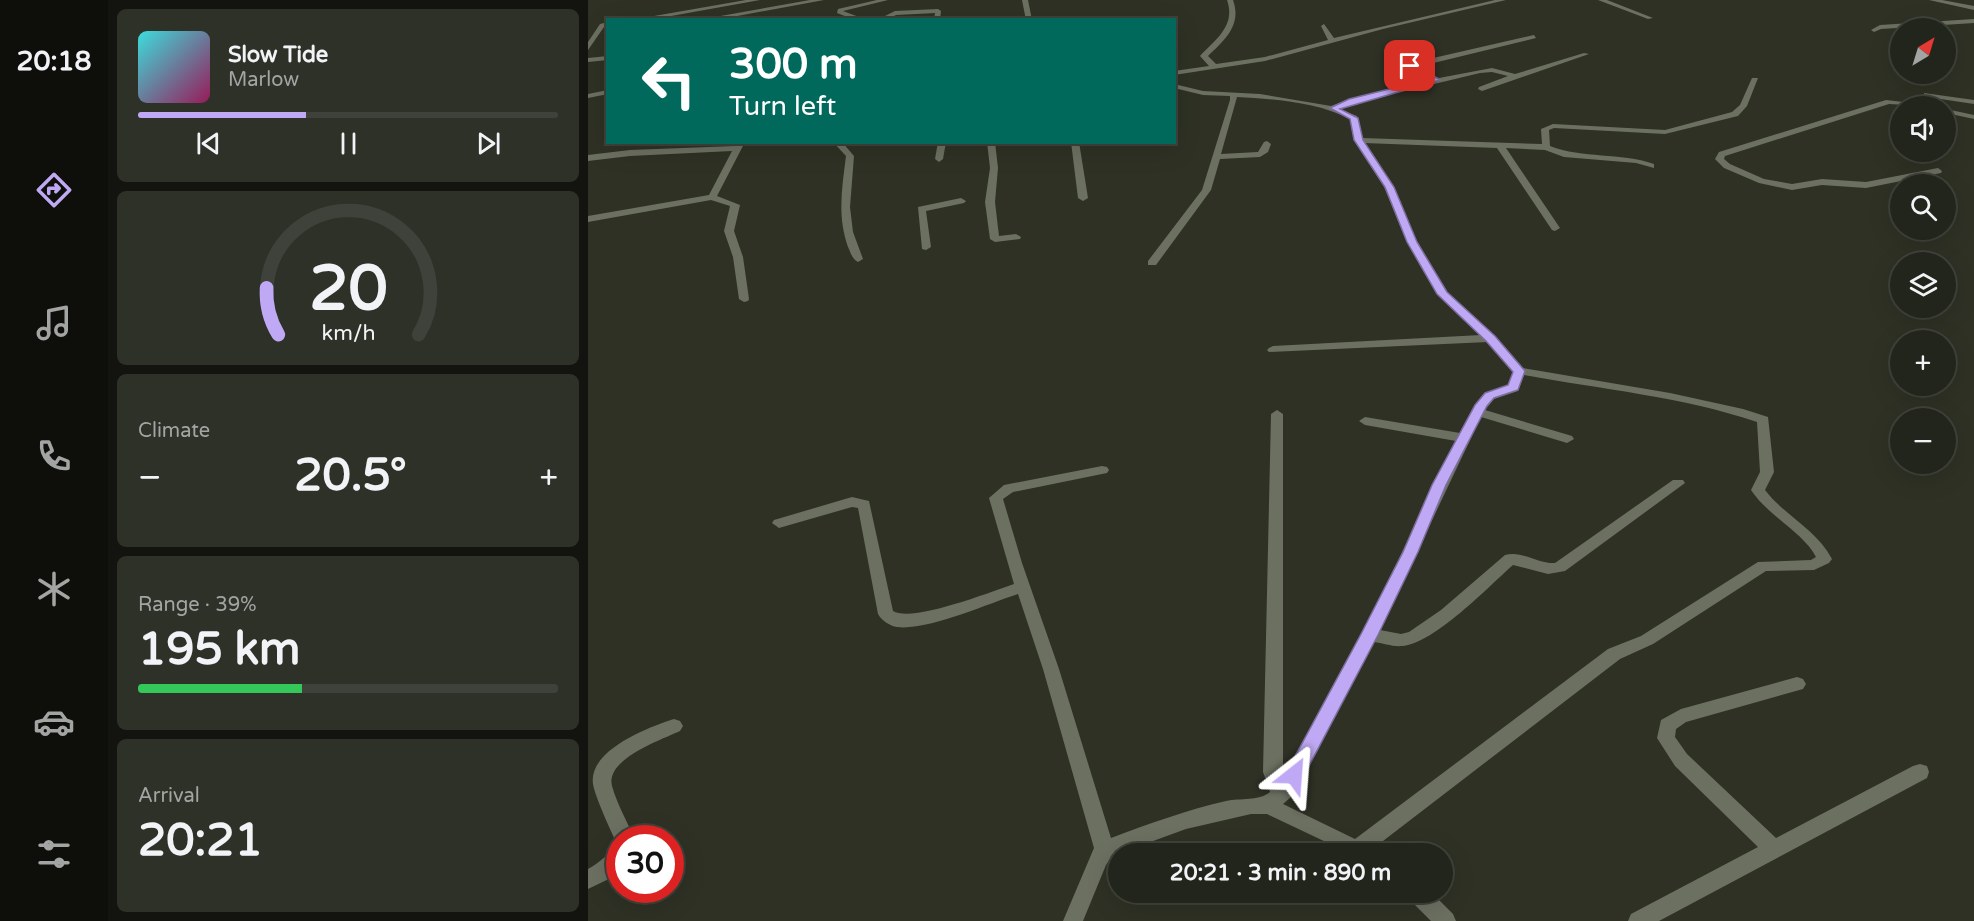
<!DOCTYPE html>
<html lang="en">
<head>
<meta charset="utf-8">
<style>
  body { margin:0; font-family:"Varela Round",sans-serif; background:#2e3128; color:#f1f3f6; height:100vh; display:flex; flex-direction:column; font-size:22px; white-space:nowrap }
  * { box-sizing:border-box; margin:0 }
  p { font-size:20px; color:#a2a5a3 }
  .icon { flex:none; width:33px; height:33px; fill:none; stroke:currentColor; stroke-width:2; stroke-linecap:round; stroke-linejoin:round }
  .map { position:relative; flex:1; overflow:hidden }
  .drawer { display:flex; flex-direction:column; gap:9px; padding:9px; background:#13140f; width:480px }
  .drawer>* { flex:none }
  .top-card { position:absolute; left:18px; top:18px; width:570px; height:126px; border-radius:0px; box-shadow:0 6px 24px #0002,0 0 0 2px #3f423a; background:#00695c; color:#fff; overflow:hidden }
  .needle { width:39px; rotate:38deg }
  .fabs { position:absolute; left:1302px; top:18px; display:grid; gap:12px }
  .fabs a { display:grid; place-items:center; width:66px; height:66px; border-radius:50%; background:#22251b; box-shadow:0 6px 24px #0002,0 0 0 2px #3f423a; font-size:30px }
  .speed { position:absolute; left:18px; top:825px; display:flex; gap:12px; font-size:30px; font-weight:700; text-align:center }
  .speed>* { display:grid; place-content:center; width:78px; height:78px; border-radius:50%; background:#22251b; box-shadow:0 6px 24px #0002,0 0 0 2px #3f423a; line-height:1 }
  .speed .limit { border:9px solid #d22; background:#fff; color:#111 }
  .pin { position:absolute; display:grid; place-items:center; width:51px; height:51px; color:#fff; margin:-26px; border-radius:12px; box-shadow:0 3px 9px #0006 }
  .me { position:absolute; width:66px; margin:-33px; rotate:28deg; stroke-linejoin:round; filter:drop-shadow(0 0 4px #0008) }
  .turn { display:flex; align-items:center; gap:21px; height:126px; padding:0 24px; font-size:27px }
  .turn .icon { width:78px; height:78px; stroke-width:2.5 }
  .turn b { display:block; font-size:42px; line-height:51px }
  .big { font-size:45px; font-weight:700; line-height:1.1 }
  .drawer .widget { flex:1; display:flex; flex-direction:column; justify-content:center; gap:9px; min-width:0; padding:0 21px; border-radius:9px; background:#2e3128 }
  .drawer .dial { align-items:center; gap:0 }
  .dial svg { height:156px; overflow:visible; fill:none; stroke:#3f423a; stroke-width:7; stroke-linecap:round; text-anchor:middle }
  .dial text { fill:#f1f3f6; stroke:none }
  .song { display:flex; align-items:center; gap:18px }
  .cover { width:72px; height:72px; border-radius:9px; background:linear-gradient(135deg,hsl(180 70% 55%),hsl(330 70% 35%)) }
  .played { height:6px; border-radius:3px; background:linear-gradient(90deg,#bfa9f4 40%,#3f423a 40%) }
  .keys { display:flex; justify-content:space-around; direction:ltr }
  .heat { display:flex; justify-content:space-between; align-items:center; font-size:33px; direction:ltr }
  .charge { height:9px; border-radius:4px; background:linear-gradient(90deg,#34c759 39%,#3f423a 0) }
  .trip { position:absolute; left:520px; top:843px; width:345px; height:60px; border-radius:30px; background:#22251b; box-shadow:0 6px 24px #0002,0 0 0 2px #3f423a; font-weight:700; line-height:60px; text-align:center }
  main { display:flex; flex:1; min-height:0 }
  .tabs { display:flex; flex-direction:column; width:108px; justify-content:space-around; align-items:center; background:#0e0f0b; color:#a2a5a3 }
  .tabs .icon { width:42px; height:42px }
  .tabs .current { color:#bfa9f4 }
  .tabs b { font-size:27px; color:#f1f3f6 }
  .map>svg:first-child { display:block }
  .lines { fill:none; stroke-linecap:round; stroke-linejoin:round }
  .street { fill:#6c7061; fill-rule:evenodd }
  .route { fill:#bfa9f4; stroke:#7c6e9f; stroke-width:1.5 }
</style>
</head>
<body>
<main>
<nav class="tabs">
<b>20:18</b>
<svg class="icon current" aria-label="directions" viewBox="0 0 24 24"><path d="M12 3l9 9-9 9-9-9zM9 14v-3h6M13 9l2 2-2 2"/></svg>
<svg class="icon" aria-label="music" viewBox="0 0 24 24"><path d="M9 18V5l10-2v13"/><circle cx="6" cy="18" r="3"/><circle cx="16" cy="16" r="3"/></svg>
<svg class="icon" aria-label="phone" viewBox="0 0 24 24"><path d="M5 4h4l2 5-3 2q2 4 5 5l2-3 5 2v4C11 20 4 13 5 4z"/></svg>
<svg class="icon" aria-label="climate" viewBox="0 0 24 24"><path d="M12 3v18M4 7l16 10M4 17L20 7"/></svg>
<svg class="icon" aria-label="car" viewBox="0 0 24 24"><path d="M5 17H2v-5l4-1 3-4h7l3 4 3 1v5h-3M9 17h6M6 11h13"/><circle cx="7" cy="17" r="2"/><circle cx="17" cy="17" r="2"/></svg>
<svg class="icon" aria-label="filters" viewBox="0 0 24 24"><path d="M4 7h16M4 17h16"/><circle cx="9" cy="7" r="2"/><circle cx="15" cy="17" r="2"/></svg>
</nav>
<section class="drawer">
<div class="widget">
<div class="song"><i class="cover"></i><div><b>Slow Tide</b><p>Marlow</p></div></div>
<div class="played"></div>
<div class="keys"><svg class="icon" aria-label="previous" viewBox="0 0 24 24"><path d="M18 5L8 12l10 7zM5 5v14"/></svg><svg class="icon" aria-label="pause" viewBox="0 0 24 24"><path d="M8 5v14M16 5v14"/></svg><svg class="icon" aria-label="next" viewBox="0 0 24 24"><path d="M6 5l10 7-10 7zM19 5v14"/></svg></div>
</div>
<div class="widget dial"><svg viewBox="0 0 100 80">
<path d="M14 69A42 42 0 1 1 86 69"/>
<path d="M14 69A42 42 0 0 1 8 45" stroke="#bfa9f4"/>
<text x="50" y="56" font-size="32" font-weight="700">20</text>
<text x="50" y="72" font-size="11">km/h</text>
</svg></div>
<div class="widget"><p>Climate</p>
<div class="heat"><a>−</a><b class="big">20.5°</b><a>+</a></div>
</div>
<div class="widget"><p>Range · 39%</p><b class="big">195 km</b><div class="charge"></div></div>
<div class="widget"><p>Arrival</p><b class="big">20:21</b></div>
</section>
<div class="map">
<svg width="1386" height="921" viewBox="0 0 1386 921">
  <rect width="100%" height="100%" fill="#2e3124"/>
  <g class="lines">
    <g class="street">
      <polygon points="158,0 172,0 61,20 43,20"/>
      <polygon points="222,0 236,0 128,20 110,20"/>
      <polygon points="289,0 300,0 255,11 279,20 267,20 249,13 250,9"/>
      <polygon points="434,0 440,0 444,20 438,20"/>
      <path d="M639,0H645C654,25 637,40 620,56L628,64L677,57L740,40L733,26L736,24L746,38L907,0H918L795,29L677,61L586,75V71L621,66L612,56C628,39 648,26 639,0Z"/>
      <polygon points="1010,0 1019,0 1065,18 1060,19"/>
      <polygon points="1341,0 1354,0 1386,6 1386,10"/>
      <polygon points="350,9 353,11 352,20 346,20 347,13 308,15 298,20 289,20 307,11"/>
      <polygon points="1386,19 1386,23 1293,29 1286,32 1283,30 1292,25"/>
      <polygon points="20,22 20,26 16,27 0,50 0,42 12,24"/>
      <path d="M946,35L948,38L829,67L851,78L904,68L927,74L996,53L1001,54L894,91L890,89L891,87L920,76L904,72L892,73L767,103L751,109L769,116L774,138L954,144L953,129L965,124L1077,130L1144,112L1152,105L1164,78H1170L1159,106L1150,116L1077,134L966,128L961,130L962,146C995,159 1032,152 1066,164V168L1048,163L976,157L957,150L918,148L972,228L967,231L964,230L909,148L776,143L806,187L829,242L859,292L907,336L935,368L1082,393L1155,409L1180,417L1186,472L1177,490C1197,516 1228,529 1244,559L1241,563L1226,570L1178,571L1065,644L1032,659L782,851L784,854H756L740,843L679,814H663L598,829L524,856L518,865L495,921H475L506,848L455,669L430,594C399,604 339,631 309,627C302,626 293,620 290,614L270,508L264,507L191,528L184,523L186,520L264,497L281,501L305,611C324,623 402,592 426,584L401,498L416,485L514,466L519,467L521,470L519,473L425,492L415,499L434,563L471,669L523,838C560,824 599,810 638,801C652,798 672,801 682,792L675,772L683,414L689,410L695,414V776L767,649L868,441L777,425L771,421L777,417L872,433L887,405L898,393L921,386L925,371L900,342L681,352L679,350L681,348L685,346L893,335L850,294L819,242L796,187L766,140L762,119C729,102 686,99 649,97L633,154L670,152L676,142L679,141L683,144L680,152L672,157L632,159L623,190L568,265H560V261L614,190L642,100V96L615,95L586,88V84L615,91L672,94L743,106L761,99L843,80L819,68V64ZM936,375C1012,389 1096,397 1169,422L1172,472L1163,490C1180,516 1215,532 1228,557L1223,560L1170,562L1053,636L1020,649L767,839L695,804L703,797L730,750L786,642C795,643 805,647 814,646C846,644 901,586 925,565L960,574L977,571L1097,483L1095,480H1085L967,563C950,564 934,550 917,555L853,610L821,632L813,634L792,630L893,417L979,443L986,439L984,436L897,410L906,399L930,391Z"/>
      <polygon points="20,56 20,60 0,62 0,58"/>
      <polygon points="20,90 20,94 0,98 0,94"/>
      <polygon points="1336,93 1386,100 1386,104 1339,97 1336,97"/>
      <polygon points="1298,100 1333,104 1337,106 1301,104 1137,156 1136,159 1142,164 1176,179 1204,184 1234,179 1278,182 1350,168 1354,171 1353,173 1278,188 1234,185 1204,190 1171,183 1136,168 1127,159 1131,152"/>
      <polygon points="1358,109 1386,115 1386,119 1358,113"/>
      <polygon points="149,142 157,142 129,196 152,205 146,231 155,257 161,299 160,301 156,302 151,299 145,257 136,231 142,206 123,200 0,222 0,216 121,195 144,151 42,156 0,161 0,155 42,150 147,146"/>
      <path d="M245,142H254L266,156L262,207L265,232L275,259L270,262C264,259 263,253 260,247C249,216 254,188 258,156Z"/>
      <polygon points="350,142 358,142 355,159 351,162 347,159"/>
      <polygon points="399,142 407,142 410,168 407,202 411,236 428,234 433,237 432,239 407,242 402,239 397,202 402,168"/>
      <polygon points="483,142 491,142 500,198 495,201 490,198"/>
      <polygon points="373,198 378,201 376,203 338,211 343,247 338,250 334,249 330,207"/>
      <polygon points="1209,677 1215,679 1218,684 1215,689 1098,722 1088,729 1087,737 1099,754 1188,838 1325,766 1332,764 1339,766 1341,772 1339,778 1071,921 1040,921 1043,914 1170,847 1087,766 1069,738 1073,720 1093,709"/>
      <path d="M86,719L92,721L95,726L92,731C73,740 17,759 24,786C29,804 39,821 46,838H32V845L29,844C23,831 7,797 5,784C0,750 61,727 86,719Z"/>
      <path d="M32,847V870L25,877L0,889V869C12,863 20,852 32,847Z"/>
      <polygon points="818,892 843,892 865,914 868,921 843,921 821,899"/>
    </g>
  </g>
  <polygon class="route" points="820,65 825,65 852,80 752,109 770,118 775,140 806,187 829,242 859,292 907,336 937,371 930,390 906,398 899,406 858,485 830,552 790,635 713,781 706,783 699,781 697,775 773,634 815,552 844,485 887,405 897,393 920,385 925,372 898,341 849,294 819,242 797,187 766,140 762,119 742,108 761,99 842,79 820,68"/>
</svg>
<div class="fabs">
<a><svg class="needle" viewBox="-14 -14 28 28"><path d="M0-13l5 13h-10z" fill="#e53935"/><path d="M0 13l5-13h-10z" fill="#a2a5a3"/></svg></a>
<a><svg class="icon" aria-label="sound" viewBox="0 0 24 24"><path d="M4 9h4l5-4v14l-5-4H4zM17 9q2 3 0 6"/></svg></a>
<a><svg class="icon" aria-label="search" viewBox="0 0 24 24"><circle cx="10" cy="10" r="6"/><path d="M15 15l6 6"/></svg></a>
<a><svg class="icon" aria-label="layers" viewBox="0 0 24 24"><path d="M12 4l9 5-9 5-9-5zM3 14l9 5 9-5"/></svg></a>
<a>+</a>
<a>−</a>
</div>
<div class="speed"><div class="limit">30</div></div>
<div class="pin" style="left:822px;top:66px;background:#d93025"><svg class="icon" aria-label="arrive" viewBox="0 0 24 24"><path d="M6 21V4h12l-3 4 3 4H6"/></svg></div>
<svg class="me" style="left:706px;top:775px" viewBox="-20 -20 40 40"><path d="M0-17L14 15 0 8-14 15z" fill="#bfa9f4" stroke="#fff" stroke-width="4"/></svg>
<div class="trip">20:21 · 3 min · 890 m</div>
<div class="top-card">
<div class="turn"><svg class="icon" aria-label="left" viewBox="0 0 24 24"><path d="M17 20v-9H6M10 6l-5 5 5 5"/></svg><div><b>300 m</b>Turn left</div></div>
</div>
</div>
</main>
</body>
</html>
